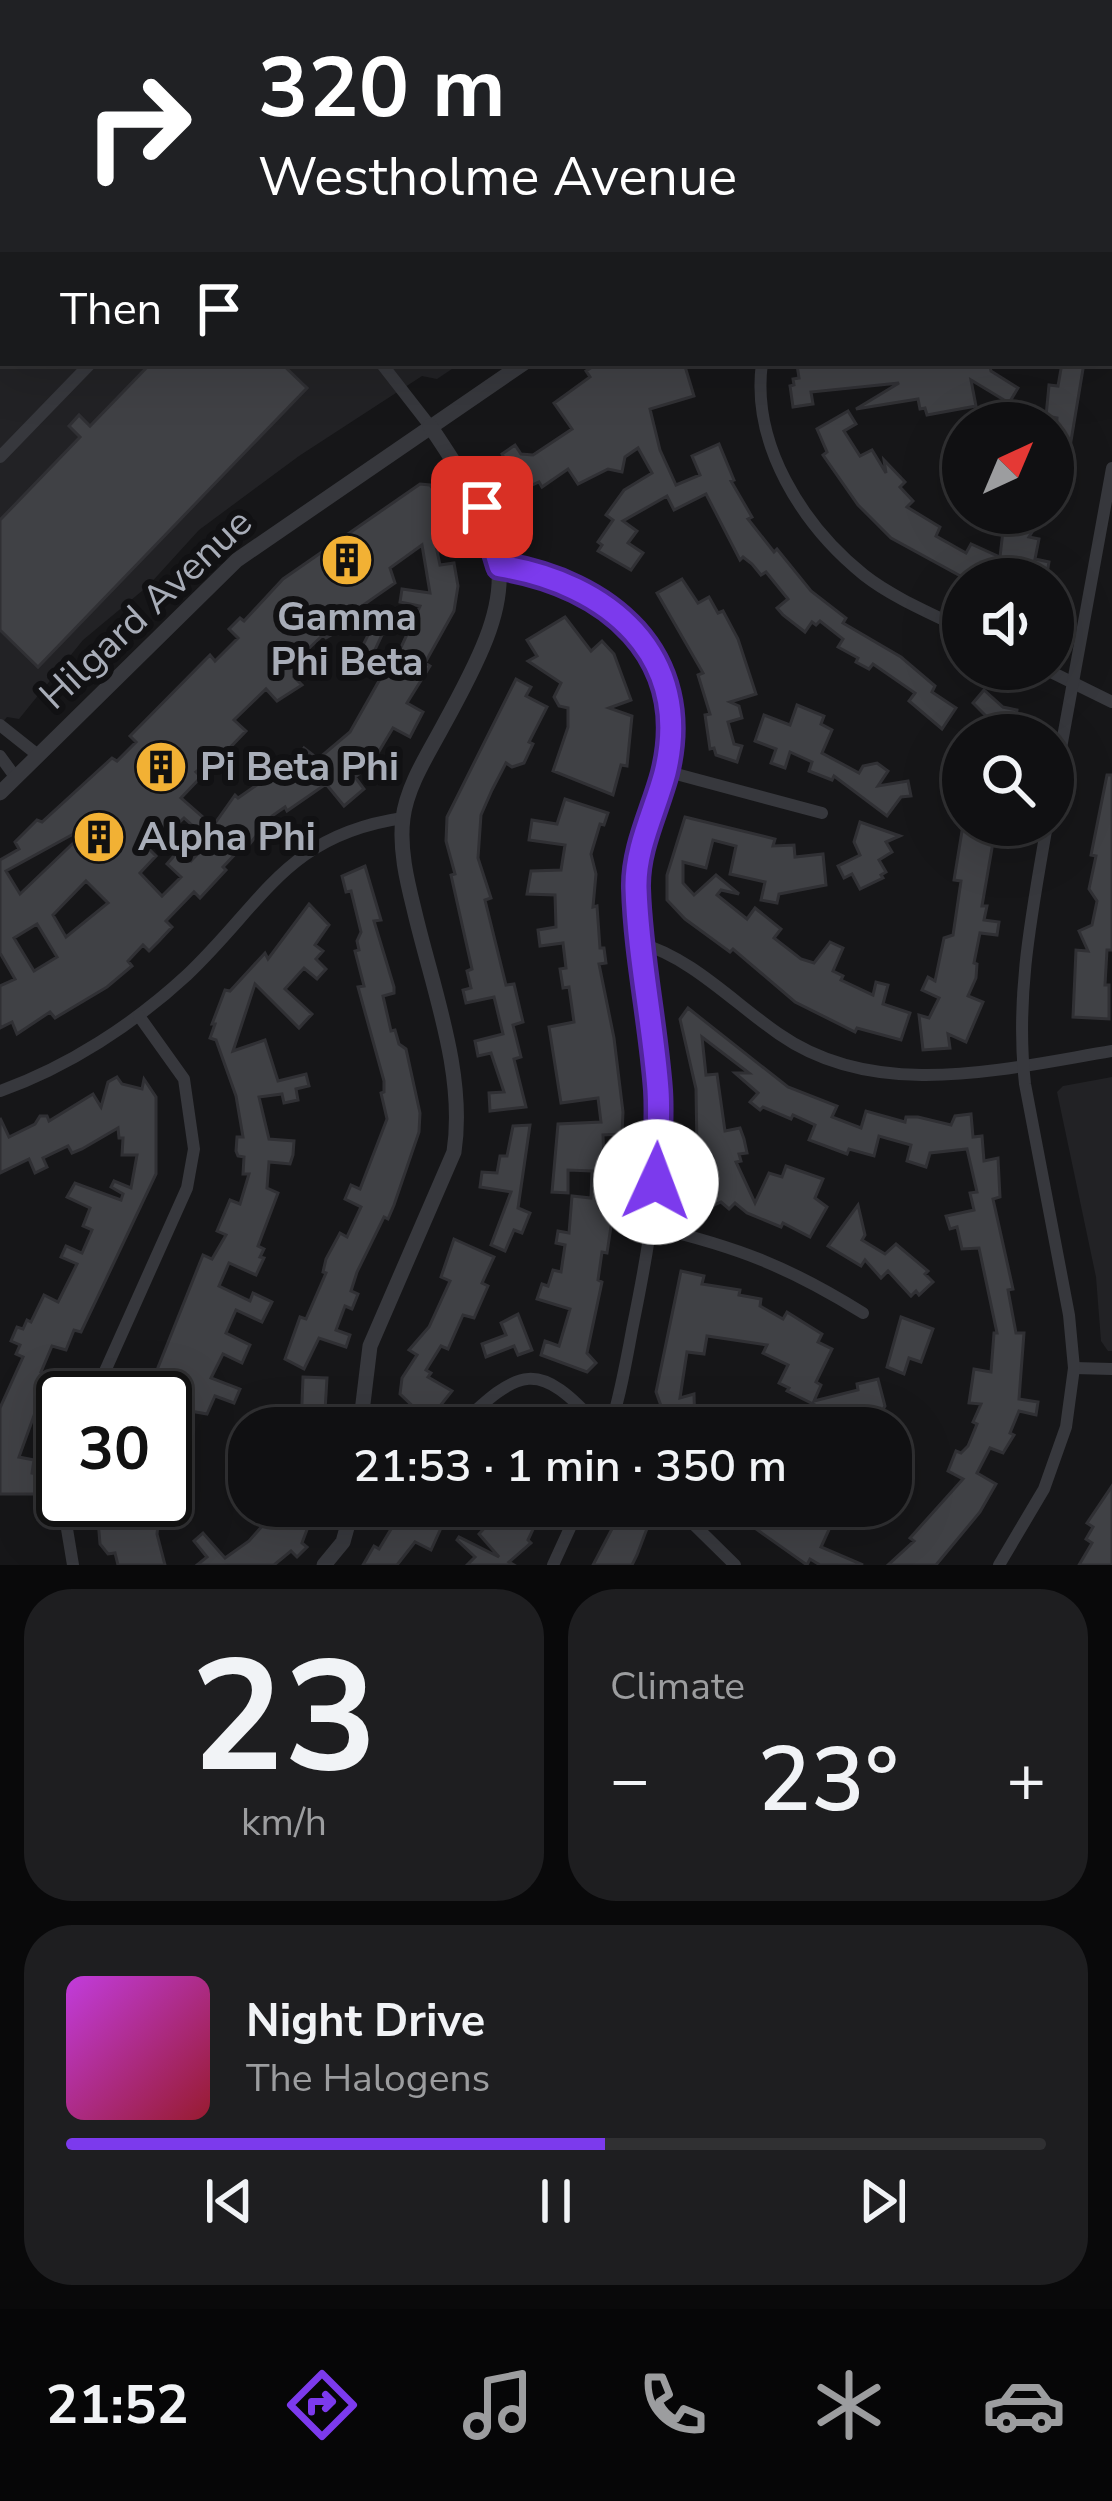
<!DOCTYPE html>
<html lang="en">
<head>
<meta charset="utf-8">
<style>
  body { margin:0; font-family:"Nunito Sans",sans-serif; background:#1e1e20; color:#f1f3f6; height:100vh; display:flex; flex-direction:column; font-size:45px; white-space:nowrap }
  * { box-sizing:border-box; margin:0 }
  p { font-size:39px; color:#9c9d9f }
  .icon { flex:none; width:66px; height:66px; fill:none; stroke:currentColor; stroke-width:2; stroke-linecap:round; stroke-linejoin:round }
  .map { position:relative; height:1565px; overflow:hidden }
  .drawer { display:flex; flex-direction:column; gap:24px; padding:24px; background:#09090a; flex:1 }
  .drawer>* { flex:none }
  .guide { position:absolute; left:0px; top:0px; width:1113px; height:366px; box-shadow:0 12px 48px #0002,0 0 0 3px #303032; background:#202124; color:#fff; overflow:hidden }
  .needle { width:78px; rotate:44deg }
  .buttons { position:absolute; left:942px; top:402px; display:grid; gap:24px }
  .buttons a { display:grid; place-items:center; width:132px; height:132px; border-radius:50%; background:#101012; box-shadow:0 12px 48px #0002,0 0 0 3px #303032; font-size:60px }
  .speed { position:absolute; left:36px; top:1371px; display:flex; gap:24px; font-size:60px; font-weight:700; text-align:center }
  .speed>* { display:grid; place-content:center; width:156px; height:156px; border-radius:50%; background:#101012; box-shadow:0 12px 48px #0002,0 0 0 3px #303032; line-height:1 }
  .speed .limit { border:6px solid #111; border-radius:18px; background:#fff; color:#111 }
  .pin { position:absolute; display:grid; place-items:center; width:102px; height:102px; color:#fff; margin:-51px; border-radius:24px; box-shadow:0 6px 18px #0006 }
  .me { position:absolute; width:132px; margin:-66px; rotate:2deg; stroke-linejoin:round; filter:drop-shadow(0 0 9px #0008) }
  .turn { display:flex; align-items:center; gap:42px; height:252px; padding:0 60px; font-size:54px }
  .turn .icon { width:156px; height:156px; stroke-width:2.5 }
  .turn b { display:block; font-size:84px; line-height:102px }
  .then { display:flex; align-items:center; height:114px; padding:0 60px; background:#0003; gap:24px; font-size:45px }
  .big { font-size:90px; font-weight:600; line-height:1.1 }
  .drawer .tile { flex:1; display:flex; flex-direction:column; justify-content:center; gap:18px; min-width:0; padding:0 42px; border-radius:48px; background:#1e1e20 }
  .drawer .dial { align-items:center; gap:0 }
  .dial b { font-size:156px; line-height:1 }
  .song { display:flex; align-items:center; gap:36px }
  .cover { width:144px; height:144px; border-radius:18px; background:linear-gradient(135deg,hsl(290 70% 55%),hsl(350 70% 35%)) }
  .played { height:12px; border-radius:6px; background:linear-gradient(90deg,#7c3aed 55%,#303032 55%) }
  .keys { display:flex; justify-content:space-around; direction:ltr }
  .heat { display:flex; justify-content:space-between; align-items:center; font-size:66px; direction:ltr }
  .drawer .tiles { flex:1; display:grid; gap:24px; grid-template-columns:1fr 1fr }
  .tile:last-child { grid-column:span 2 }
  .trip { position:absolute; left:228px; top:1407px; width:684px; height:120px; border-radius:48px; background:#101012; box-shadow:0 12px 48px #0002,0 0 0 3px #303032; font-weight:600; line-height:120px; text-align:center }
  .tab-bar { display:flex; height:192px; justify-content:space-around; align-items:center; background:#060607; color:#9c9d9f }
  .tab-bar .icon { width:84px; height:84px }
  .tab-bar .current { color:#7c3aed }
  .tab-bar b { font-size:54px; color:#f1f3f6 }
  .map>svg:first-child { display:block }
  .built { fill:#222225 }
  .building { fill:#404145; stroke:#303034; stroke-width:3; fill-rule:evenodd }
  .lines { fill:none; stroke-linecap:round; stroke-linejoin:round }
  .minor { stroke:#37383d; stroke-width:12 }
  .tertiary { stroke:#37383d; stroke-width:15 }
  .route-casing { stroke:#51269a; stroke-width:30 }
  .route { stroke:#7c3aed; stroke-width:21 }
  .labels { text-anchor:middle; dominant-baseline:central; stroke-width:12; stroke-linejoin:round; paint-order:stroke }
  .street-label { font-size:39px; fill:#a8adb8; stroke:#111113 }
  .poi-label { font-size:39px; font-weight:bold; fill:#a8adb8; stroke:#111113; text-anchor:start }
</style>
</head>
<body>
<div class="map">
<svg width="1112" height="1565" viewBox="0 0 1112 1565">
  <rect width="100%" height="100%" fill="#161618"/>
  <g class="built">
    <polygon points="0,0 1112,0 1112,179 1110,3 3,3 3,363 461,363 437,379 422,376 299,456 199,530 148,586 83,640 19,719 7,717 0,725"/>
    <polygon points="1112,1077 1112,1351 1108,1351 1101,1341 1096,1277 1057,1092 1063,1086"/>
  </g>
  <g class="building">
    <polygon points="151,363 281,363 307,388 38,667 0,630 0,520 80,437 69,426 79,415 90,426"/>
    <polygon points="598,363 684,363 694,396 650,409 660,450 676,485 700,475 692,456 719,444 734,480 731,481 752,517 748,519 774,552 777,549 811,591 846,618 843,623 901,657 935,686 932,692 956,708 942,729 909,701 915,693 873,664 869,669 856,662 858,658 838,647 843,639 820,621 816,625 812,622 805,632 783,615 777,608 788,599 766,572 761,575 752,564 743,557 740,560 706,494 674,510 667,496 623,521 637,531 628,543 643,553 631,570 598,551 602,545 598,542 613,520 606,515 624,490 652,473 638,448 625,457 622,472 608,469 578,484 568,469 542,487 539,482 521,490 502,454 515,445 521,454 533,455 572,429 554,403 590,377 586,371"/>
    <polygon points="813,363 989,363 991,371 1018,388 1009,403 971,380 976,406 927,415 925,408 920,409 918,399 856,409 899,383 811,392 813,404 793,407 790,386 794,385 793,379 799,378 797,365"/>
    <polygon points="1062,363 1084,363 1065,477 1053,474 1057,418 1046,416 1049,385 1058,386"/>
    <polygon points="848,411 856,424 844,431 860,456 872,450 886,473 884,460 905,482 900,487 913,501 907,507 940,527 936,536 966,553 971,544 1000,557 1005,513 1044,513 1029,537 1039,539 1035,559 1049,562 1046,579 1009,579 983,565 975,579 966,579 891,538 858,505 823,455 827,452 817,429"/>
    <path d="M420,484L430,485L450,513L458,534L435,541L440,565L454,563L458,586L454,611L425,663L430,666L407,703L423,712L410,737L393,728L378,753L366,762L369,766L355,777L364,789L344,806L326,784L287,811L285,807L272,816L245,850L242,847L223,867L226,870L200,898L194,892L166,921L172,927L159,941L149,951L143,945L128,961L132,966L107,987L55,1018L50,1012L17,1034L12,1022L0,1028V986L15,979L0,953V860L19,849L15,842L37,820L42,822L112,758L117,761L136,742L130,736L210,655L215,661L238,638L229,629L240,618L244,621L283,579ZM422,545L430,593L402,589L400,602L420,606L392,667L372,656L382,635L371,629L353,665L380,679L350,732L318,759L304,748L299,756L308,768L286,783L277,771L238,798L235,795L213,826L181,798L201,777L196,772L215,757L218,760L246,731L234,720L266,689L277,701L302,685L294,677L310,661L303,654L323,635L326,638L365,616L359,608L395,583L390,568ZM184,818L210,841L191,861L179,850L167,864L181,877L162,896L140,873L156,856L141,841L159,824L168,833ZM88,826L89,828L20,894L6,871ZM86,881L108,903L66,937L53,915ZM37,924L57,957L34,971L14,938Z"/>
    <polygon points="682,579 698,603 709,597 718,613 723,611 738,639 756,694 730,702 739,706 742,718 728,722 734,744 742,746 737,762 716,755 714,748 710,749 705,715 710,714 698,675 703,673 657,593"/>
    <polygon points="565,617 591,651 602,641 614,654 631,700 609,708 632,716 627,766 621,765 613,795 553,771 568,727 568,708 559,706 554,697 561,683 528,661 537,656 527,640"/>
    <polygon points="516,679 531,687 526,696 547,707 529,742 533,744 524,763 512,767 506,763 492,790 481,815 478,858 491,898 485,900 506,985 514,984 523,1022 513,1025 521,1057 514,1059 526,1107 490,1111 489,1093 504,1092 491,1053 478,1056 475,1041 503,1034 494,997 466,1003 463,990 471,988 467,971 472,969 451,875 455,874 446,841 447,817"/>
    <polygon points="984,690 1003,707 1017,710 1014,735 981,735 992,722 973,703"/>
    <polygon points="797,705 824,716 821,724 832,730 822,753 859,773 863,766 877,763 888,771 878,786 908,781 911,796 901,797 887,816 834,776 832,780 809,771 812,762 790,752 785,768 771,763 776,749 755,741 764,715 790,725"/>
    <polygon points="1107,775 1112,775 1112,950 1107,950 1105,985 1109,985 1109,1019 1073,1017 1076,950 1088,951 1079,931 1092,925 1097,901 1089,889 1096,856 1091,855"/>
    <polygon points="565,799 608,813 604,825 600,824 591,854 596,874 593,907 597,906 600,948 604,948 606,963 599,964 614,1038 623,1112 622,1134 603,1135 604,1160 620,1160 618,1209 613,1213 607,1253 602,1252 598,1280 602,1282 587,1353 596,1363 587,1372 541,1355 545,1341 559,1346 570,1309 537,1299 542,1284 548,1286 553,1270 561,1272 565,1245 556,1243 558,1231 569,1233 572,1196 591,1198 592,1171 568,1170 568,1193 552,1192 558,1124 601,1122 598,1098 561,1103 549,1027 574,1022 569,987 563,988 560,969 566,968 563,943 540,946 538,930 556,927 555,895 527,894 531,871 561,870 565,845 529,840 532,820 557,824"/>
    <polygon points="685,817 775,839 773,846 794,845 795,857 823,854 826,885 779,894 777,903 761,900 765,882 730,874 736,846 713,840 706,868 683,862 683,883 694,895 716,875 739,894 721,890 717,895 747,919 755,908 781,929 774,938 801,959 814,963 830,942 843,948 833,971 843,976 841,980 873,995 876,982 888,985 883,1004 910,1013 901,1040 857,1028 855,1032 795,1002 733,949 730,952 685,919 667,900 667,875"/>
    <polygon points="860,822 900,836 886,842 892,852 879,860 886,872 881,875 883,878 860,889 852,874 844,878 838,866 860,855 854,842"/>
    <polygon points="963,825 996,825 982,906 987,906 984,920 999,922 997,935 980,933 974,963 977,964 976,978 968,996 983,1002 966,1042 948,1034 950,1048 923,1050 919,1015 929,1018 939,998 922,990 928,977 935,981 944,938 953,935 961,881 954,880"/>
    <polygon points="365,866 381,920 374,921 394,987 394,993 383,996 391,1031 395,1030 399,1044 406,1049 420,1113 419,1132 394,1205 388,1219 384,1217 357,1272 351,1291 358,1294 352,1309 345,1306 336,1330 350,1335 346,1347 319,1338 304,1369 285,1359 300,1317 306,1319 326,1273 323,1272 326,1259 340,1233 347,1237 361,1207 345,1199 351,1185 360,1189 387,1119 381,1093 384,1092 384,1081 358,987 364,986 355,951 359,950 357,941 361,932 351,891 346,892 342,876"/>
    <polygon points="309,904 329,925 315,945 323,951 316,959 326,969 317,979 304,968 285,989 312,1014 299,1028 255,984 233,1051 265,1040 278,1081 306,1074 309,1086 296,1089 298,1100 284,1103 282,1094 259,1097 269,1139 294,1141 293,1155 290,1164 269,1162 267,1188 278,1193 258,1246 264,1249 260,1257 264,1258 256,1275 229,1263 219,1286 250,1301 253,1293 272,1302 262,1322 236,1310 226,1333 250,1345 242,1363 223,1354 211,1378 240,1389 234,1403 215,1396 207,1414 190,1411 180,1433 187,1436 176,1461 187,1464 186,1476 168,1480 165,1486 165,1398 161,1398 171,1376 157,1370 203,1255 212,1259 226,1235 217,1231 230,1200 240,1204 249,1174 243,1174 244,1157 238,1156 236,1151 237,1137 243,1137 236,1096 216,1040 210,1038 215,1024 212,1024 225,990 230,991 265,953 268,959"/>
    <polygon points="688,1008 788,1087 837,1106 832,1117 861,1128 866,1111 905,1122 906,1117 918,1117 951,1125 955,1116 971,1114 973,1137 982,1136 984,1161 998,1158 1000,1197 993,1199 1013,1289 1008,1290 1016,1333 1024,1333 1019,1399 1038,1402 1036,1415 1019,1411 1010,1433 1014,1435 1003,1453 990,1448 977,1473 996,1484 980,1512 936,1565 888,1565 914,1541 910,1538 963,1479 948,1471 956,1451 961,1453 968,1446 977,1424 973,1422 981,1404 969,1403 974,1369 991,1372 994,1333 997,1333 979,1248 962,1249 957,1227 950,1229 946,1216 974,1210 970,1193 977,1192 967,1149 930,1153 926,1167 907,1161 911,1145 879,1136 874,1156 849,1149 847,1154 809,1140 815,1125 793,1115 791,1119 763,1107 760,1110 750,1102 758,1093 735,1073 749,1073 702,1037 706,1075 717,1074 725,1131 740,1128 744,1139 747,1153 739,1154 741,1161 736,1162 755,1203 769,1173 782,1177 786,1166 823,1179 815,1198 827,1207 810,1237 783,1223 781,1227 747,1213 735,1203 729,1209 721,1202 712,1206 694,1189 699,1183 693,1151 697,1151 696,1089 680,1019"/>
    <polygon points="117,1077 122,1084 142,1089 144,1079 156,1097 156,1174 81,1332 74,1330 66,1350 52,1346 41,1372 55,1379 53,1386 42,1413 36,1410 19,1457 34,1460 32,1473 42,1475 42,1494 0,1494 0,1408 23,1357 16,1354 20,1345 11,1341 17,1327 23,1329 27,1320 31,1322 44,1295 58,1302 77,1264 61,1257 66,1246 82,1253 92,1230 83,1226 90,1208 67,1197 75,1183 121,1200 123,1194 111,1187 114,1181 131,1188 137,1155 122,1155 123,1138 119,1138 118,1128 82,1149 72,1153 68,1146 43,1158 47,1167 35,1173 29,1159 0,1173 0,1118 9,1137 35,1124 40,1116 47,1116 49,1121 93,1094 101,1107 108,1082"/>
    <polygon points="530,1125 518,1208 530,1213 522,1233 514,1230 505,1251 491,1245 511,1192 480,1187 482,1172 497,1173 500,1156 507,1156 513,1126"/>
    <polygon points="858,1205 865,1235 862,1240 885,1254 896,1244 928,1271 925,1274 933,1282 919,1295 916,1291 911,1296 888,1271 881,1278 865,1260 861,1266 828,1246"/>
    <polygon points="454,1239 494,1257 482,1283 488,1286 474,1318 463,1315 448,1349 441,1346 426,1370 431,1373 428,1377 452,1391 436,1411 424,1407 417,1410 400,1394 402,1378 417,1355 409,1350 429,1327 450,1281 441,1277"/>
    <polygon points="681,1271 704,1276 702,1284 740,1290 739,1295 761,1299 760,1306 783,1319 787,1312 822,1334 818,1342 832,1349 816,1382 821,1385 814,1401 858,1390 857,1384 878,1379 885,1406 881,1413 883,1421 855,1428 828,1428 823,1409 787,1391 789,1388 779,1383 788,1365 763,1353 767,1345 707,1336 704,1354 687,1352 680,1398 694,1394 695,1428 669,1428 656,1392"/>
    <polygon points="518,1314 532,1350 518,1355 514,1346 486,1357 482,1344 506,1335 501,1323"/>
    <polygon points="901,1317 933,1329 921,1362 909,1358 904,1374 887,1367"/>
    <polygon points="303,1377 327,1378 324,1428 301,1428"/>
    <polygon points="1112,1486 1112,1565 1079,1565 1092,1543 1086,1539 1093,1527 1087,1523"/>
    <polygon points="112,1500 161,1500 157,1534 165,1565 118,1565 115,1553 108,1554 100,1544 98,1520 110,1521"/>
    <polygon points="293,1506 314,1511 302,1543 307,1547 297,1557 291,1551 274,1565 197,1565 207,1557 194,1541 203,1533 225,1558 249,1541 279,1507 286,1513"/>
    <polygon points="405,1506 456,1506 434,1525 441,1528 431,1550 415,1542 397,1565 363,1565 374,1546 379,1549"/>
    <polygon points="511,1506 544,1506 528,1540 531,1543 509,1562 514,1565 467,1565 475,1557 457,1540 459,1537 499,1557 479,1534 498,1513 505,1519"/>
    <polygon points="624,1506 632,1506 651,1518 637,1555 632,1565 593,1565"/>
    <polygon points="736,1506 784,1506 815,1526 822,1516 832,1523 821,1547 863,1565 820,1565 810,1559 807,1565 756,1529"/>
  </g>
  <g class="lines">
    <g class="minor">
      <polyline points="922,0 925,3"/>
      <polyline points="948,0 952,3"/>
      <polyline points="636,3 639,0"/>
      <polyline points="1110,88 1112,86"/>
      <polyline points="381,363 430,426"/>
      <path d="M762,363C751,444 802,525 864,575C892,597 930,613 963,629"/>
      <polyline points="0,457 91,363"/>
      <path d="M500,566C576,577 641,613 666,689C688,757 637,819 636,885C635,955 654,1025 658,1094C662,1175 648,1252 632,1330C626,1363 620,1396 610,1428"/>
      <polyline points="1045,669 1112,702"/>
      <polyline points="0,725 39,756"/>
      <polyline points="0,756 16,778"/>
      <polyline points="665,771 822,813"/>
      <polyline points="1053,792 1112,468"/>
      <path d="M639,943C691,957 735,1004 779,1034C876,1102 1003,1069 1112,1051"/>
      <path d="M0,1091C68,1067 134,1024 187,975C264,902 286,835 403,818"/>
      <path d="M653,1227C738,1247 789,1267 863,1313"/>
      <polyline points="1074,1368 1112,1369"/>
      <polyline points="93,1398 187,1188 194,1149 184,1079 139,1016"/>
      <path d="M457,1428C520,1368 537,1357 600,1428"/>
      <polyline points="67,1500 65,1517 73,1565"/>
      <polyline points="675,1506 735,1565"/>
      <polyline points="553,1565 580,1506"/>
      <path d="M999,1565L1044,1489L1066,1427L1074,1368L1069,1315L1025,1084C1015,996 1032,912 1047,825"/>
    </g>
    <g class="tertiary">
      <polyline points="1110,224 1112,223"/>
      <polyline points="0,793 237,560 524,363"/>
      <path d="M360,1428L370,1346L454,1152C466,1073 432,987 414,909C407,881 399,848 403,818C407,786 428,754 443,726C520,586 520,559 430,426"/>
      <polyline points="324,1565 343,1542 353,1506"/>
    </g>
  </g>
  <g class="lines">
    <g class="route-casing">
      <path id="route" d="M482,507L500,566C608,583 694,655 665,773C655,811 635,848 636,888C638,956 653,1022 658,1090C660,1120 657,1151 656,1182"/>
    </g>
    <use href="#route" class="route"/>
  </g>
  <defs>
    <g id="building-disc" transform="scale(2.7)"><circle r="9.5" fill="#f2b134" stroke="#111113"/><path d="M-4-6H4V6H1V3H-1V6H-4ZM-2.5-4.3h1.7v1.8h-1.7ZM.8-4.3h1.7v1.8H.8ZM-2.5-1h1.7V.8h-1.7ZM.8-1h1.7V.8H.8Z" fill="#111"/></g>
  </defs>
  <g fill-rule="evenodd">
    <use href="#building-disc" x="347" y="560"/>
    <use href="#building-disc" x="161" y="767"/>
    <use href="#building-disc" x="99" y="837"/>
  </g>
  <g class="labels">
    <g class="street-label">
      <text transform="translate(146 609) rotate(-43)">Hilgard Avenue</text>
    </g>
    <g class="poi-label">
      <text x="347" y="617" text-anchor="middle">Gamma<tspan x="347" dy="45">Phi Beta</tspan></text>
      <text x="200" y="767">Pi Beta Phi</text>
      <text x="138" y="837">Alpha Phi</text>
    </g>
  </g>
</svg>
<div class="buttons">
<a><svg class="needle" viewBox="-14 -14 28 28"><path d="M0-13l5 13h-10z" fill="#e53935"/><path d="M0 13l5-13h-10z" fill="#9c9d9f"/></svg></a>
<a><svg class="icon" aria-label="sound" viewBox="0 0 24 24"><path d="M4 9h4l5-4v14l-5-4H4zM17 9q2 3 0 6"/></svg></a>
<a><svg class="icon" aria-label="search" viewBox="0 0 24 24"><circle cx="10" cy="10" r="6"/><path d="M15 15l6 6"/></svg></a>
</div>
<div class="speed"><div class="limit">30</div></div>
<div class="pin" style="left:482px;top:507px;background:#d93025"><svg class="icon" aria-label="arrive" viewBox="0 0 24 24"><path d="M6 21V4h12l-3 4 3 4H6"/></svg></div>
<svg class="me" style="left:656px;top:1182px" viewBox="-20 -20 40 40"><circle r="19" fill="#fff"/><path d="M0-13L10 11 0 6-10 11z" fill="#7c3aed"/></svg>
<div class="trip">21:53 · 1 min · 350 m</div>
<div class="guide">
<div class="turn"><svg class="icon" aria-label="right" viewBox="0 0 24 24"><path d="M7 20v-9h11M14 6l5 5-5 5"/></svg><div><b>320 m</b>Westholme Avenue</div></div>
<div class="then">Then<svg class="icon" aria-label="arrive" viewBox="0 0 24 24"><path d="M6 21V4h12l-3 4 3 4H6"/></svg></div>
</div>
</div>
<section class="drawer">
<div class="tiles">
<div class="tile dial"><b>23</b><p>km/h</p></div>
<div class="tile"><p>Climate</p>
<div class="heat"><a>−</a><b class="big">23°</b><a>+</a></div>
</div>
<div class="tile">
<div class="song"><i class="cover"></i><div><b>Night Drive</b><p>The Halogens</p></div></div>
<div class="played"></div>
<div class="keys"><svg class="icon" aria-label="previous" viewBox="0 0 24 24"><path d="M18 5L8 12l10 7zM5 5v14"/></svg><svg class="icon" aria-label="pause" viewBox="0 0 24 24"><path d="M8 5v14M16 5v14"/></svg><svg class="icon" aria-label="next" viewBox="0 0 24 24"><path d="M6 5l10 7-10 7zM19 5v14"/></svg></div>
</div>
</div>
</section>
<nav class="tab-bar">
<b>21:52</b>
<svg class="icon current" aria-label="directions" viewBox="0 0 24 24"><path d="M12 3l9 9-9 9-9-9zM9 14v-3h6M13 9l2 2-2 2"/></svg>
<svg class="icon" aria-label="music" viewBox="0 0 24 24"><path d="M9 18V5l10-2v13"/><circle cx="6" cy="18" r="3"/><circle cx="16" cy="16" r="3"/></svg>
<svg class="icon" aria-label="phone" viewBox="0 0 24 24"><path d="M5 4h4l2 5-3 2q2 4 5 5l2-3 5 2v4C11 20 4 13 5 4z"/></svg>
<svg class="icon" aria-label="climate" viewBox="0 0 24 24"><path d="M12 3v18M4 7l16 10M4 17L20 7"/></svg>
<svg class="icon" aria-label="car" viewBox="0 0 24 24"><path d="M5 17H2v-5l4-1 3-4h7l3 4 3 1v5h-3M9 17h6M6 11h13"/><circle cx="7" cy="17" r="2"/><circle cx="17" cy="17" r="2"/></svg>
</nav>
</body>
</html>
